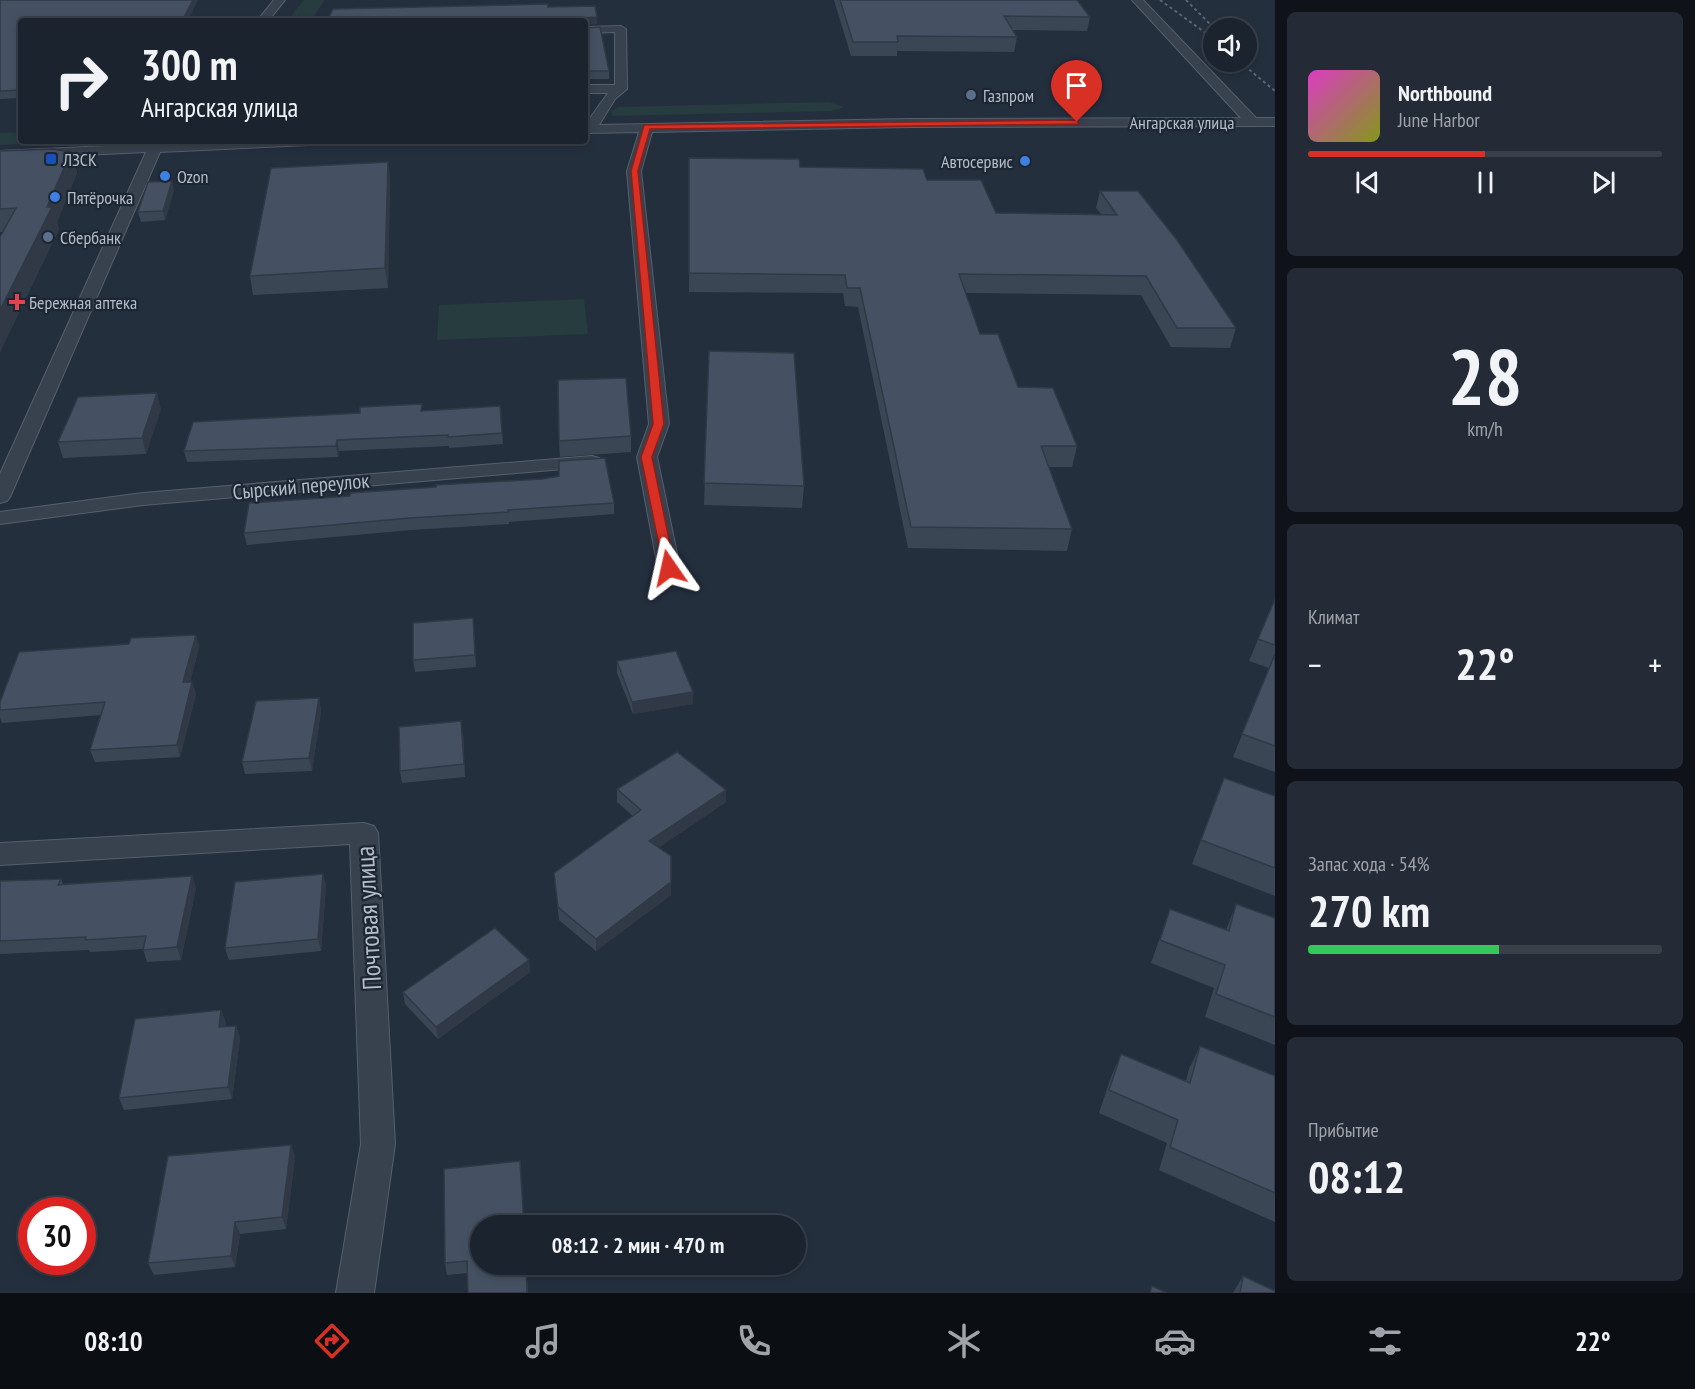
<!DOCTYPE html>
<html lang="ru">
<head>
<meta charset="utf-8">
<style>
  body { margin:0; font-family:"PT Sans Narrow",sans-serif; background:#242b36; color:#f1f3f6; height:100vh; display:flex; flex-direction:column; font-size:22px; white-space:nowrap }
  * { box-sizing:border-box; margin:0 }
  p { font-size:20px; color:#a0a4aa }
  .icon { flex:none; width:33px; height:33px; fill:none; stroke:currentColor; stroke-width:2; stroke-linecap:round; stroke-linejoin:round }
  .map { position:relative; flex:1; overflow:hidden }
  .panel { display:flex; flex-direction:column; gap:12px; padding:12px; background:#0f1319; width:420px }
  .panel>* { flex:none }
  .banner { position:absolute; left:18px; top:18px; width:570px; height:126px; border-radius:6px; box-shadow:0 3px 9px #0003,0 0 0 2px #39404a; background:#1b232e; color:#f1f3f6; overflow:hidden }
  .tools { position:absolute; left:1203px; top:18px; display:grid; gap:12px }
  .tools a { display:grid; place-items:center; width:54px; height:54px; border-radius:50%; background:#1b232e; box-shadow:0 3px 9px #0003,0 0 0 2px #39404a; font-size:30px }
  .speed { position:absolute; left:18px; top:1197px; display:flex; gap:12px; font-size:30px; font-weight:700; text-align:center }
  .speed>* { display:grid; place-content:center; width:78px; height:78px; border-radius:50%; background:#1b232e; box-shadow:0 3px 9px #0003,0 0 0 2px #39404a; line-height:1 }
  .speed .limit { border:9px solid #d22; background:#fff; color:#111 }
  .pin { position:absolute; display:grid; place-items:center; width:51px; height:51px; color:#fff; margin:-62px -26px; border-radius:50% 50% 50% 0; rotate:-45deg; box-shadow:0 0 6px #0007 }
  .pin .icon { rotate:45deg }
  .me { position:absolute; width:66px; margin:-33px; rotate:349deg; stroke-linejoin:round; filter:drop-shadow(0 0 4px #0008) }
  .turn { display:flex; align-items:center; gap:21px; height:126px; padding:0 24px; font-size:27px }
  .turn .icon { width:78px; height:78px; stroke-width:2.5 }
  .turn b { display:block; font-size:42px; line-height:51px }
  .big { font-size:45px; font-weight:600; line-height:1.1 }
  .panel .widget { flex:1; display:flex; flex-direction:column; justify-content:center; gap:9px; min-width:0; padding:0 21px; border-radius:9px; background:#242b36 }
  .panel .dial { align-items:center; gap:0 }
  .dial b { font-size:78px; line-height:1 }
  .song { display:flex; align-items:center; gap:18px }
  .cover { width:72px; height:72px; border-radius:9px; background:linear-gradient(135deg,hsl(310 70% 55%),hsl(70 70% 35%)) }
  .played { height:6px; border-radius:3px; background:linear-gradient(90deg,#d93025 50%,#39404a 50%) }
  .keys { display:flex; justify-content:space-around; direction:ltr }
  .heat { display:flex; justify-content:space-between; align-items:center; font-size:33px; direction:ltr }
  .charge { height:9px; border-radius:4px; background:linear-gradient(90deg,#34c759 54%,#39404a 0) }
  .trip { position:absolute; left:470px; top:1215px; width:336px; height:60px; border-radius:30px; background:#1b232e; box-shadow:0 3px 9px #0003,0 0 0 2px #39404a; font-weight:600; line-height:60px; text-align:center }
  .menu { display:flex; height:96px; justify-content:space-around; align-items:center; background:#0b0e12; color:#a0a4aa }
  .menu .icon { width:42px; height:42px }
  .menu .on { color:#d93025 }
  .menu b { font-size:27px; color:#f1f3f6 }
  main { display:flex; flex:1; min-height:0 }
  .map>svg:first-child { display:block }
  .green { fill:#263c3f }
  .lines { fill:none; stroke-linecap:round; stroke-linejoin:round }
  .minor-casing { stroke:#565f6c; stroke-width:2 }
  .minor { fill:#38414e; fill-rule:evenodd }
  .rail { stroke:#5a6575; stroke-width:2; stroke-dasharray:3 3; stroke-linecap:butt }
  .wall { fill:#3b4654 }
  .shaded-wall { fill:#303945 }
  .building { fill:#455162; stroke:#303945; stroke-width:1.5 }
  .route { fill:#d93025; stroke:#8d1f18; stroke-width:1.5 }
  .service-dot { fill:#5c6f8a; stroke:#1d2633; stroke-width:2 }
  .transit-dot { fill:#1a4fb4; stroke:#1d2633; stroke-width:2 }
  .shop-dot { fill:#3f7fe0; stroke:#1d2633; stroke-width:2 }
  .health-dot { fill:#e0444e; stroke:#1d2633; stroke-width:2 }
  .labels { text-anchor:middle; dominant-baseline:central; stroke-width:4.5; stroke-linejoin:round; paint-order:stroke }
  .far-poi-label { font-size:18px; fill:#b4bcc9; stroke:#1d2633; text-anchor:start }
  .far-street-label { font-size:18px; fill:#b4bcc9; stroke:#1d2633 }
  .street-label { font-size:21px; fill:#b4bcc9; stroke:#1d2633 }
  .near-street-label { font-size:26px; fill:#b4bcc9; stroke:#1d2633 }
</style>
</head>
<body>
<main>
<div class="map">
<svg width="1275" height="1293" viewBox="0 0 1275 1293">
  <rect width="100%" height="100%" fill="#242f3e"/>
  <g class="green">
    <polygon points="304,0 325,0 310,21 287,21"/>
    <polygon points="829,102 844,107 832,111 613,116 611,111 619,107"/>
    <polygon points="21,132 21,141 86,141 0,145 0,133"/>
    <polygon points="584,299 588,334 437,340 439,305"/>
  </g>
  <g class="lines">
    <g class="minor-casing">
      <g id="minor">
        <polygon points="274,0 285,0 268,21 257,21"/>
        <polygon points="1132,0 1143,0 1256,118 1275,118 1275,126 910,127 652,132 641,171 669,424 657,457 680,568 677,573 669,575 661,573 658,568 637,457 649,424 627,171 639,132 585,133 585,125 608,93 585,93 585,85 615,85 615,32 585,33 585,27 621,26 626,29 627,89 615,99 599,125 910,119 1241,118"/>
        <polygon points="153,141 167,141 165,143 316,141 309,145 160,152 10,497 7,501 0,503 0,474 146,152 0,159 0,151 150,144"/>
        <polygon points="592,456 599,458 602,462 599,466 143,505 0,524 0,512 143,493"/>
        <polygon points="364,823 374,826 378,833 395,1144 374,1293 336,1293 361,1144 350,844 0,865 0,843"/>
      </g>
    </g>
    <use href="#minor" class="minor"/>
    <g class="rail">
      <polyline points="1160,0 1214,39"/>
      <polyline points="1186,0 1214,28"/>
      <polyline points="1240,62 1275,91"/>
    </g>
  </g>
  <g class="wall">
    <polygon points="0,0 21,21 21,98 0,99"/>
    <polygon points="834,0 1077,0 1090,17 1087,31 1013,30 1017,37 1014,52 897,51 897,56 851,56"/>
    <polygon points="585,28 609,71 609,79 585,79"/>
    <polygon points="0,151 71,152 77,173 57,222 59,229 0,352 0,237 3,232 0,232"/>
    <polygon points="388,162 390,180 388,288 253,295 250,276"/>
    <polygon points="800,167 927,180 996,213 1101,214 1096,208 1100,191 1236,328 1230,348 1171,347 1141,295 966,293 980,334 1018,387 1077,446 1072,467 1049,467 1072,529 1067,551 908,548 858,307 845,306 843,293 689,292 689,174"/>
    <polygon points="174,190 165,220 141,222 138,212"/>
    <polygon points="709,351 804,486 802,508 704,505"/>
    <polygon points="500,406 503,444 449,448 449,446 339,451 338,457 187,462 184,451 422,411"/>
    <polygon points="161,409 146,454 63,458 58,442"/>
    <polygon points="631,436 631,452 560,457 559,441"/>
    <polygon points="350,496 614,503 614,514 509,522 509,524 411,530 247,545 244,533"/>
    <polygon points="1275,599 1275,772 1233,757 1269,668 1249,661"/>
    <polygon points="474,630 476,667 415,672 413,660"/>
    <polygon points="196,635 199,647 190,682 192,682 196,694 180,757 95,762 90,750 101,715 2,723 0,717 0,702 129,644"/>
    <polygon points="617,661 693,692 693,704 633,714 617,673"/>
    <polygon points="319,698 321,711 312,771 245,774 242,762"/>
    <polygon points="463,733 465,777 402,783 400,771"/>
    <polygon points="1224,778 1275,796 1275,896 1192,864"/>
    <polygon points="617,789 726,790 726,802 658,848 671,882 671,895 596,951 559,920 554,873 633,816 617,802"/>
    <polygon points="323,874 326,886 321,951 229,960 225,948"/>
    <polygon points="192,876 196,888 181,960 147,962 143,949 90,952 89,950 0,954 0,881 61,879 63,884"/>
    <polygon points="1236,904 1275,918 1275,1045 1205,1017 1214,988 1151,963 1170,909 1226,930"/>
    <polygon points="529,960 530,972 438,1039 405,1004 403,992"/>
    <polygon points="221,1010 226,1023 225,1027 236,1026 240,1038 232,1099 124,1110 119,1098"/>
    <polygon points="1200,1046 1275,1076 1275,1222 1159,1170 1167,1143 1099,1113 1111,1077 1121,1054 1186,1081 1189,1069"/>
    <polygon points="291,1145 295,1157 286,1229 240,1234 235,1267 154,1275 148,1263"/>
    <polygon points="521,1173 480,1264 526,1264 528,1293 467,1273 447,1275 445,1263"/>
    <polygon points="1243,1276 1275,1293 1233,1293"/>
  </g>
  <g class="shaded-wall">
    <polygon points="193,0 198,0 188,21 182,21"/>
    <polygon points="597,17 597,24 585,25 585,21 583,21 583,18"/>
    <polygon points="71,152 77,173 57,222 59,229 0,352 0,310"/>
    <polygon points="388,162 390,180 388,288 385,268"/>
    <polygon points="172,181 174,190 165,220 163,211"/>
    <polygon points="157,393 161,409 146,454 142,438"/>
    <polygon points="337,440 339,451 338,457 336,446"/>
    <polygon points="196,635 199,647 187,694 183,682"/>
    <polygon points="192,682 196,694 180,757 177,745"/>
    <polygon points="693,692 693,704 633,714 632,702"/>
    <polygon points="319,698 321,711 312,771 309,758"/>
    <polygon points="726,790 726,802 649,854 649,841"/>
    <polygon points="323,874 326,886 321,951 318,939"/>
    <polygon points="192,876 196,888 181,960 177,947"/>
    <polygon points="671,882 671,895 596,951 596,939"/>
    <polygon points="529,960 530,972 438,1039 436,1027"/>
    <polygon points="221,1010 226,1023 223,1040 219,1027"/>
    <polygon points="236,1026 240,1038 232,1099 228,1087"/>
    <polygon points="291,1145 295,1157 286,1229 282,1217"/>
    <polygon points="235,1222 240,1234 235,1267 231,1256"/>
  </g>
  <g class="building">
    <polygon points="0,0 193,0 182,21 21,21 21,90 0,91"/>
    <polygon points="840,0 1077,0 1090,17 1004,16 1017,37 897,36 898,42 853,42"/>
    <polygon points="548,4 548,7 595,6 597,17 583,18 583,21 327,21 333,9"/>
    <polygon points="600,27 609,71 585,71 585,28"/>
    <polygon points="53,149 71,152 47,207 52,207 0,310 0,237 16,208 0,209 0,151"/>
    <polygon points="689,158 799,159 800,167 923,169 927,180 981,180 996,213 1117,215 1100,191 1138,191 1177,240 1236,328 1177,328 1146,276 959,274 980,334 998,334 1018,387 1053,388 1077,446 1041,446 1072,529 911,527 860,288 847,288 845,275 689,273"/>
    <polygon points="388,162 385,268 250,276 271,168"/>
    <polygon points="172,181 163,211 138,212 148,182"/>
    <polygon points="709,351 794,353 804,486 704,483"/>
    <polygon points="626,378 631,436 559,441 558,380"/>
    <polygon points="157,393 142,438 58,442 78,397"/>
    <polygon points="422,404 421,411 500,406 502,433 448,437 448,435 337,440 336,446 184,451 193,422 360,413 360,407"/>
    <polygon points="605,458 614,503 508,510 508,512 410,518 244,533 249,503 350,496 350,493 436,487 436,485 542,479 559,476 559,461"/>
    <polygon points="1275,599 1275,645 1258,639"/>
    <polygon points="473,618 475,655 413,660 413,623"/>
    <polygon points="196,635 183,682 192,682 177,745 90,750 105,702 0,710 0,702 19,652 129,644 131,638"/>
    <polygon points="676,651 693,692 632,702 617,661"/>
    <polygon points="1275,654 1275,746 1242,734"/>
    <polygon points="319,698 309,758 242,762 256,701"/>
    <polygon points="461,721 464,764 400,771 399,727"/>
    <polygon points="677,752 726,790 649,841 671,856 671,882 596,939 558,907 554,873 641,810 617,789"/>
    <polygon points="1224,778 1275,796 1275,868 1201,840"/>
    <polygon points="323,874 318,939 225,948 235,882"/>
    <polygon points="192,876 177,947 143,950 146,936 85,940 86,937 0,941 0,881 61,879 58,885"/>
    <polygon points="1236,904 1275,918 1275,1017 1216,994 1225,965 1160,940 1170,909 1229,931"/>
    <polygon points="495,928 529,960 436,1027 403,992"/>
    <polygon points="221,1010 219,1027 236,1026 228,1087 119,1098 135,1019"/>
    <polygon points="1200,1046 1275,1076 1275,1193 1170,1147 1178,1120 1109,1090 1121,1054 1190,1083"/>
    <polygon points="291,1145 282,1217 235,1222 231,1256 148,1263 168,1156"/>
    <polygon points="520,1161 524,1226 480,1226 480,1264 526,1264 527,1293 468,1293 467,1261 445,1263 444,1169"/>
    <polygon points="1243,1276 1275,1291 1275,1293 1240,1293"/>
    <polygon points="1152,1286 1167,1293 1150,1293"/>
  </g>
  <polygon class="route" points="1077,120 1079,124 650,129 638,171 664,424 652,457 675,568 673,570 664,570 641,457 653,424 631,171 644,125"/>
  <g class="service-dot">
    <circle cx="971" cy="95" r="6"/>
    <circle cx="48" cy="237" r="6"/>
  </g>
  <rect class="transit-dot" x="45" y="153" width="12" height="12" rx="3"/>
  <g class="shop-dot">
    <circle cx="1025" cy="161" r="6"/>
    <circle cx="165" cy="176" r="6"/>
    <circle cx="55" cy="197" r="6"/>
  </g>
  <path class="health-dot" d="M14 293h6v6h6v6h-6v6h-6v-6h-6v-6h6z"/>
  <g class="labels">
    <g class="far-poi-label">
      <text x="983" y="95">Газпром</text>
      <text x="63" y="159">ЛЗСК</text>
      <text x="1013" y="161" text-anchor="end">Автосервис</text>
      <text x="177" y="176">Ozon</text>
      <text x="67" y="197">Пятёрочка</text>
      <text x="60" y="237">Сбербанк</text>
      <text x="29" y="302">Бережная аптека</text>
    </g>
    <g class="far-street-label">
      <text x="1182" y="122">Ангарская улица</text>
    </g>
    <g class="street-label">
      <text transform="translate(301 486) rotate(-5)">Сырский переулок</text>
    </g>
    <g class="near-street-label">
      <text transform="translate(368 918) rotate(-93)">Почтовая улица</text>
    </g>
  </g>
</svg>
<div class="tools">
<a><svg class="icon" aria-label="sound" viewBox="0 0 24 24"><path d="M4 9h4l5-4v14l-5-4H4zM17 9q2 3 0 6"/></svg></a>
</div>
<div class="speed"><div class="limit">30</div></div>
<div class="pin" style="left:1077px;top:122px;background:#d93025"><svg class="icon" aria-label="arrive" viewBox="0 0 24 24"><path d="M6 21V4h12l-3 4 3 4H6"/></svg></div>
<svg class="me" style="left:669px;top:568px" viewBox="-20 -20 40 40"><path d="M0-17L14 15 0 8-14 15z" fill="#d93025" stroke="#fff" stroke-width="4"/></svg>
<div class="trip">08:12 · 2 мин · 470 m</div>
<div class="banner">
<div class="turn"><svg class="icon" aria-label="right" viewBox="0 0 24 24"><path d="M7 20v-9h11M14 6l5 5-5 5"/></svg><div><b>300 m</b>Ангарская улица</div></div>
</div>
</div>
<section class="panel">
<div class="widget">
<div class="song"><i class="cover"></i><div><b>Northbound</b><p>June Harbor</p></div></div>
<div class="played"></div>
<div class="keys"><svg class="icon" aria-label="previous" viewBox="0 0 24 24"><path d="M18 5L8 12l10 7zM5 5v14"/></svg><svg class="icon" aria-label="pause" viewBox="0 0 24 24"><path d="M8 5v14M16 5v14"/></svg><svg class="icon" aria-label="next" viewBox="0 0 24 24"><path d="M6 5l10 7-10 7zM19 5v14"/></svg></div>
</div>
<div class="widget dial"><b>28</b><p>km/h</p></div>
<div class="widget"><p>Климат</p>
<div class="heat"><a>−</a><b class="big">22°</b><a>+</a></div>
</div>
<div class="widget"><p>Запас хода · 54%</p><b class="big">270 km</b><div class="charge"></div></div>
<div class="widget"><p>Прибытие</p><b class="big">08:12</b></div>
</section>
</main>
<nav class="menu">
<b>08:10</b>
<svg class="icon on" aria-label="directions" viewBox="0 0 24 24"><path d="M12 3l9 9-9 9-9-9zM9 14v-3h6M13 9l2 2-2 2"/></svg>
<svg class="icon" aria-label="music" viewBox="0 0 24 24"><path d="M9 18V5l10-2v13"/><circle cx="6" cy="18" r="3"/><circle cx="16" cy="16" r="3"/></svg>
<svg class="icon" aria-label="phone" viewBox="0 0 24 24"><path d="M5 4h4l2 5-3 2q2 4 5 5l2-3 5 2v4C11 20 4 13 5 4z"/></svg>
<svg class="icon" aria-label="climate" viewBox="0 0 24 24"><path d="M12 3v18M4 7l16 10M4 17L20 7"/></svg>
<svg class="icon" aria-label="car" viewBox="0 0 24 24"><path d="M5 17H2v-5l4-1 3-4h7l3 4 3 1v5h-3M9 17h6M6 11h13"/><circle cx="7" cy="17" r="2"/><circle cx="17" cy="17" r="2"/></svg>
<svg class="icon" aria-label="filters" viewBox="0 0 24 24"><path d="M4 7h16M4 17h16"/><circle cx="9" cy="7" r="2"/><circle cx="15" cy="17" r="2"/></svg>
<b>22°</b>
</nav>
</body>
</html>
